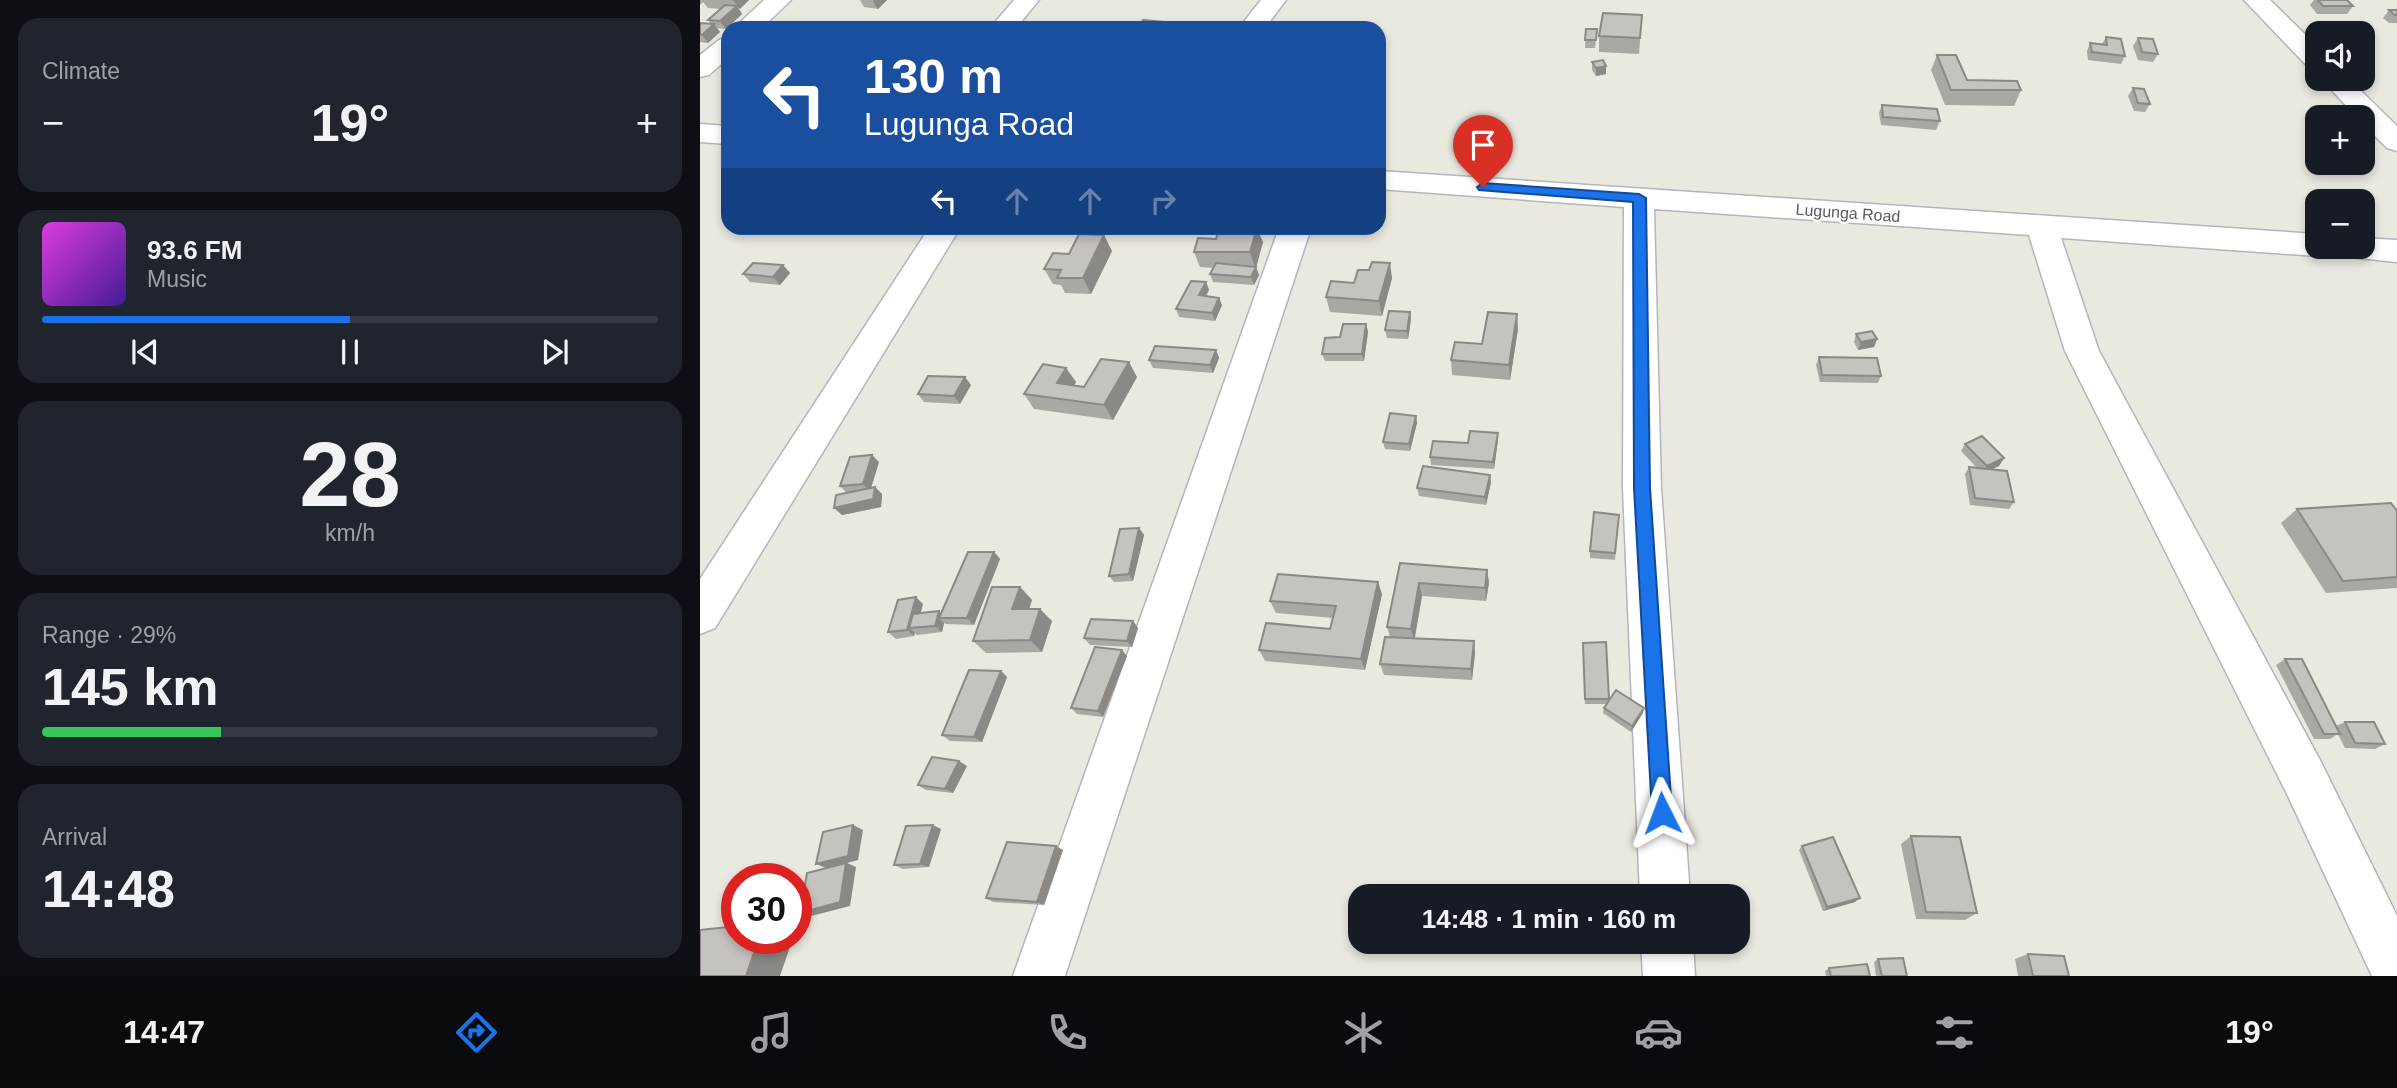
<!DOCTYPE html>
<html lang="en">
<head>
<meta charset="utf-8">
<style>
  body { margin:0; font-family:Helvetica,sans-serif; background:#20242c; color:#f1f3f6; height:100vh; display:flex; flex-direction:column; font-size:26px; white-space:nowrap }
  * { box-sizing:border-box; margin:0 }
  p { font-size:23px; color:#9ea1a6 }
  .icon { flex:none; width:38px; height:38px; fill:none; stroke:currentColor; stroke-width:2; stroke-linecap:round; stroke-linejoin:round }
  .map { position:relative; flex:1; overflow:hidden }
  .drawer { display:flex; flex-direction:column; gap:18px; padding:18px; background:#0d0f14; width:700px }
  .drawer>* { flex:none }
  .top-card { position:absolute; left:21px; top:21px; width:665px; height:214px; border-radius:21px; box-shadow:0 4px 10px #0003; background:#1a4fa0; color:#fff; overflow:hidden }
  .buttons { position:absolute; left:1605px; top:21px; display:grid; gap:14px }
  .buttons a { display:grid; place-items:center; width:70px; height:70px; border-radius:14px; background:#171b24; box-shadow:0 4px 10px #0003; font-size:35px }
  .speed { position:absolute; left:21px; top:863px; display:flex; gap:14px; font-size:35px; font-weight:700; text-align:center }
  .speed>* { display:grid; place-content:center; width:91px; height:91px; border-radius:50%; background:#171b24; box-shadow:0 4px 10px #0003; line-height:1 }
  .speed .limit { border:10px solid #d22; background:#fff; color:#111 }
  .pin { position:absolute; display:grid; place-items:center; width:60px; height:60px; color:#fff; margin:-72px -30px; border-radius:50% 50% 50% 0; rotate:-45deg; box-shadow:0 0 7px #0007 }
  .pin .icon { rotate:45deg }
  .me { position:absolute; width:77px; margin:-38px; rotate:357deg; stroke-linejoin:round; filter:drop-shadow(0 0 5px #0008) }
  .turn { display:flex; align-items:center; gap:24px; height:147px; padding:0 28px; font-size:32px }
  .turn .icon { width:91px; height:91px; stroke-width:2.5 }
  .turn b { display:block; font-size:49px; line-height:60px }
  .lanes { display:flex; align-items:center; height:66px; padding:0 28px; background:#0003; justify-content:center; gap:35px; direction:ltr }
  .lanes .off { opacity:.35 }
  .big { font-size:52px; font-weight:800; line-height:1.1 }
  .drawer .widget { flex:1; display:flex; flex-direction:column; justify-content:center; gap:10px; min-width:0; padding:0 24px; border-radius:21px; background:#20242c }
  .drawer .dial { align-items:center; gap:0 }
  .dial b { font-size:91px; line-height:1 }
  .song { display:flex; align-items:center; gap:21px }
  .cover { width:84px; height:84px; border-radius:10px; background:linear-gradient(135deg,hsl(300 70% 55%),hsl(260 70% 35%)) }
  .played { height:7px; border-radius:4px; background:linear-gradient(90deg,#1a73e8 50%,#363941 50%) }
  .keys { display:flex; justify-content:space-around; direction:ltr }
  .heat { display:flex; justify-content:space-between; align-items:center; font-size:38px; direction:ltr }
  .charge { height:10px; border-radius:5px; background:linear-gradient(90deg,#34c759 29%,#363941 0) }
  .trip { position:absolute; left:648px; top:884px; width:402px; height:70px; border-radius:21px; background:#171b24; box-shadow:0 4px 10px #0003; font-weight:800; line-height:70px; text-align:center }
  .tabs { display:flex; height:112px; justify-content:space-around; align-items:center; background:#090b0e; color:#9ea1a6 }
  .tabs .icon { width:49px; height:49px }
  .tabs .active { color:#1a73e8 }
  .tabs b { font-size:32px; color:#f1f3f6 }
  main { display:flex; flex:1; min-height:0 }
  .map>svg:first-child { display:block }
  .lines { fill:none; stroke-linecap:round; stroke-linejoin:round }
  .minor-casing { stroke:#b3b5ba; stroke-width:3 }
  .minor { fill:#fff; fill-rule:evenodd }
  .wall { fill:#aaa8a3 }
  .shaded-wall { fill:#8b8885 }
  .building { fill:#c6c3be; stroke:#8b8885; stroke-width:2 }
  .route { fill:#1a73e8; stroke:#114b97; stroke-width:2 }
  .labels { text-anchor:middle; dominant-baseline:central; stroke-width:5; stroke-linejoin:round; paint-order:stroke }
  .far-street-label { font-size:16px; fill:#595b60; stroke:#fff }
</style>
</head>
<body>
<main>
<section class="drawer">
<div class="widget"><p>Climate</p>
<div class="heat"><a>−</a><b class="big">19°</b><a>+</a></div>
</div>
<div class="widget">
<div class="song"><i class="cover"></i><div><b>93.6 FM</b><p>Music</p></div></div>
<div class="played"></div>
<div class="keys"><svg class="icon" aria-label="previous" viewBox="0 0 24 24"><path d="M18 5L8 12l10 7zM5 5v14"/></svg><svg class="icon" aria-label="pause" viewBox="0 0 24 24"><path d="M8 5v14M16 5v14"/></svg><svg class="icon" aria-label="next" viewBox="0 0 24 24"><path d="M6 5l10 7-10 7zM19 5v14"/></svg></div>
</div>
<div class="widget dial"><b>28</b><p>km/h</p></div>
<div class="widget"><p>Range · 29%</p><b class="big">145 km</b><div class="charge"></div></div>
<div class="widget"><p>Arrival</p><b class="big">14:48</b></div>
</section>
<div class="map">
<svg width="1697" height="976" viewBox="0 0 1697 976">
  <rect width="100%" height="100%" fill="#eae9e0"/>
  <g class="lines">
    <g class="minor-casing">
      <g id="minor">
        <polygon points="64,0 91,0 62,28 34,28"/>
        <polygon points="314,0 339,0 316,28 290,28"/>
        <polygon points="561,0 586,0 565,28 539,28"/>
        <polygon points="1544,0 1570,0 1617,46 1617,69 1608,67"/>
        <polygon points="28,37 28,58 9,75 0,77 0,55 19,40"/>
        <polygon points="1621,79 1649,79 1697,126 1697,151 1687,148 1662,123 1662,117 1657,117"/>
        <polygon points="0,124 28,126 28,144 0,142"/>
        <path d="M679,171L1617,234V247H1662V238L1697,240V262C1681,261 1626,253 1617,256L1361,238L1399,351L1621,762L1697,916V976H1672L1587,794L1365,351L1329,235L954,209L961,488L990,896H940L923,488L924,207L679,189Z"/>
        <polygon points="229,228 260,228 15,628 0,634 0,579"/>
        <polygon points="579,228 611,228 365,976 313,976"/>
        <polygon points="941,942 993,942 995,976 943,976"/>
      </g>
    </g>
    <use href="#minor" class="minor"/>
  </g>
  <g class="wall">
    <polygon points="0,0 49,0 39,9 42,14 26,29 17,28 20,32 8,43 0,42 0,23 11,24 8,20 21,9 8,8 3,2 0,5"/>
    <polygon points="160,0 187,0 178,9 164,7"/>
    <polygon points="1614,0 1647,0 1653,6 1647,14 1617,14 1610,5"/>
    <polygon points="1689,10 1697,10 1697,23 1689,23 1683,18"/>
    <polygon points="942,15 939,54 899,52 899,36"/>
    <polygon points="886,29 897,29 895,48 885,48"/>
    <polygon points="1406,37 1425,56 1421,64 1388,60 1387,51 1390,43 1402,44"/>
    <polygon points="1438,38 1458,54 1453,62 1438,60 1433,46"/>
    <polygon points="1237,55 1267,80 1321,90 1314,106 1245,105 1231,70"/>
    <polygon points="892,62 906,74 896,76 892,70"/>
    <polygon points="1433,88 1450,104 1445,112 1434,111 1428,96"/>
    <polygon points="1182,105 1240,121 1236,130 1181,125 1179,113"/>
    <polygon points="129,228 160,228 156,232 130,230"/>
    <polygon points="516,239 563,242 556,267 559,275 554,285 513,282 510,274 513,268 500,267 494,252"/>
    <polygon points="412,251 391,294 365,293 361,285 353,284 344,269 369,254"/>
    <polygon points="83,265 90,273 80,285 50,282 43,274"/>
    <polygon points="692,278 682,316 630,312 626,297 654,283"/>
    <polygon points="506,282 509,290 506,296 519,298 522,305 515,321 479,317 476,309"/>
    <polygon points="710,312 711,319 708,339 687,338 685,330"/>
    <polygon points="817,314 818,329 810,380 752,375 751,360 782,344"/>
    <polygon points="666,324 668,332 664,361 625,361 622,354"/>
    <polygon points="1156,334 1177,339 1174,347 1158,350 1154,342"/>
    <polygon points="516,350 519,358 513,373 453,368 449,360"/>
    <polygon points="1119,357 1181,376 1178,383 1120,382 1116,365"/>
    <polygon points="366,368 376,382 374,385 384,387 437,377 413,420 334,409 324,394"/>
    <polygon points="271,385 260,404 224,402 218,394"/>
    <polygon points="716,416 717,423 710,451 685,449 683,442"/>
    <polygon points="798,440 794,469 731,465 730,457 768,443"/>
    <polygon points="1265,444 1304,458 1299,466 1291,469 1314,502 1309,509 1270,505 1265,474 1269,467 1277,468 1261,451"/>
    <polygon points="179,462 171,488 182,494 181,507 142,515 147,493 140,486"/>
    <polygon points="790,475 791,482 786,505 719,496 717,488"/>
    <polygon points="1597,509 1697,511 1697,588 1626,593 1581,523"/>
    <polygon points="919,515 915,560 890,558 890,551"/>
    <polygon points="439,528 444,535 433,581 414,582 409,576"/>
    <polygon points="294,552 300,559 274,625 246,624 244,623 242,632 217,635 215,633 214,636 196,639 188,632 223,604 220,613 241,613"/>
    <polygon points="700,563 787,570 789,583 786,601 722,596 715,638 774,641 775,653 772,680 684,675 680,664 690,637 687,627"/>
    <polygon points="320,587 332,600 329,609 352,621 342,652 286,653 273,641"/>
    <polygon points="682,594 665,670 565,661 559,650 630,629 633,618 576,613 570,601"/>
    <polygon points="433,621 438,628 432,647 390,645 384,638"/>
    <polygon points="883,643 909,699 908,702 943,713 931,732 903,713 904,708 906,704 885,704"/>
    <polygon points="427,656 403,717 377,714 371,708"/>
    <polygon points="1585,659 1636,726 1645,722 1685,744 1675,749 1645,748 1638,734 1630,739 1614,739 1576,665"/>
    <polygon points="301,671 307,677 282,742 250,741 242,735"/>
    <polygon points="267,766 253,793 226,790 218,785"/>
    <polygon points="241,829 229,867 203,869 194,865"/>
    <polygon points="1211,836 1277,913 1265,920 1216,919 1201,844"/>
    <polygon points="1102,846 1155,902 1123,911 1099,850"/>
    <polygon points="363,850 344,905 293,902 286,898"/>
    <polygon points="1328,954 1369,976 1318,976 1315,959"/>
    <polygon points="1178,959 1207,976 1176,976 1174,962"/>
    <polygon points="1129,968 1170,976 1126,976 1125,971"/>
  </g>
  <g class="shaded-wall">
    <polygon points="33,0 49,0 40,9"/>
    <polygon points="174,0 187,0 178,9 173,1"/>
    <polygon points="37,6 42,14 26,29 20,21"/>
    <polygon points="14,24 20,32 8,43 2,35"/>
    <polygon points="906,66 906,74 896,76 896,68"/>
    <polygon points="153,228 160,228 156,232"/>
    <polygon points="557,228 563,242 556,268 556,267 559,275 554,285 551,277 555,268 550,252"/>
    <polygon points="404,235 412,251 391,294 383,278"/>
    <polygon points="690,263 692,278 682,316 679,301"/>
    <polygon points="83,265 90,273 80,285 73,277"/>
    <polygon points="506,282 509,290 502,303 499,295"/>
    <polygon points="519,298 522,305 515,321 512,313"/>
    <polygon points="710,312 711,319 708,339 707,331"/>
    <polygon points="817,314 818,329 810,380 809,365"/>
    <polygon points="666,324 668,332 664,361 662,354"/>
    <polygon points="1177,339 1174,347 1158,350 1161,342"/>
    <polygon points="516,350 519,358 513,373 510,365"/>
    <polygon points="429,362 437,377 413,420 404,405"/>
    <polygon points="366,368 376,382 367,397 357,383"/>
    <polygon points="265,377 271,385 260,404 254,396"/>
    <polygon points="716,416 717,423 710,451 709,444"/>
    <polygon points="798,433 798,440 794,469 793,462"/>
    <polygon points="172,455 179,462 170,491 163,484"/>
    <polygon points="1304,458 1299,466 1282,474 1287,466"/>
    <polygon points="790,475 791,482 786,505 785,497"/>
    <polygon points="175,487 182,494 181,507 142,515 134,508"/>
    <polygon points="439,528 444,535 433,581 429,574"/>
    <polygon points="294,552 300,559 274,625 267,618"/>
    <polygon points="787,570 789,583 786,601 785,588"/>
    <polygon points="678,582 682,594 665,670 661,659"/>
    <polygon points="719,583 722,596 714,641 711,629"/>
    <polygon points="320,587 332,600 325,622 312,609"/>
    <polygon points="216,597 223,604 217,628 209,628 215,633 214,636 207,630"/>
    <polygon points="340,609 352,621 342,652 330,640"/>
    <polygon points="239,611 246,617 239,618 244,623 242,632 235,626"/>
    <polygon points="433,621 438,628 432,647 427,641"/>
    <polygon points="774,641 775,653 772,680 771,669"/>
    <polygon points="422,650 427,656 403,717 398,711"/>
    <polygon points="301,671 307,677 282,742 274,737"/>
    <polygon points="944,708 943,713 931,732 932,726"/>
    <polygon points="259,761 267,766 253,793 245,789"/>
    <polygon points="153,825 163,830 158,860 147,863 156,867 150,906 111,916 100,913 126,868 116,864"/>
    <polygon points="233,825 241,829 229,867 220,864"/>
    <polygon points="356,846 363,850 344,905 337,902"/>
    <polygon points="1160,898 1155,902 1123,911 1127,907"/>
    <polygon points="59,938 93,938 80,976 46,976"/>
  </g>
  <g class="building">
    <polygon points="1618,0 1647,0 1653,6 1623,6"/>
    <polygon points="25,5 37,6 20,21 8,20"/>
    <polygon points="1689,10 1697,10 1697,15 1695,15"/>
    <polygon points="903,13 942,15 940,38 899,36"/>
    <polygon points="443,20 489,24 486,28 437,28"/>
    <polygon points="0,23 14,24 2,35 0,34"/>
    <polygon points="416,25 435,27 413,28"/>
    <polygon points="886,29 897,29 896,40 885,40"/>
    <polygon points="1406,37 1421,39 1425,56 1392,52 1390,43 1407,45"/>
    <polygon points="1438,38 1453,39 1458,54 1442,52"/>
    <polygon points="1237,55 1256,55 1267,80 1317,81 1321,90 1251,90"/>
    <polygon points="903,60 906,66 896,68 892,62"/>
    <polygon points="1433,88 1444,89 1450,104 1438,103"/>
    <polygon points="1182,105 1237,109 1240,121 1183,117"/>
    <polygon points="519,228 557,228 550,252 494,252 498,238 516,239"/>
    <polygon points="379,234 404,235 383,278 357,278 361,270 344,269 353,253 369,254"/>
    <polygon points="672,262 690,263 679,301 626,297 631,281 654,283 658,270 669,270"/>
    <polygon points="53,263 83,265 73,277 43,274"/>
    <polygon points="516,263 556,267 551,277 510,274"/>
    <polygon points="491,281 506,282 499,295 519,298 512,313 476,309"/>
    <polygon points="689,311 710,312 707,331 685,330"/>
    <polygon points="788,312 817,314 809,365 751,360 755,342 782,344"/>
    <polygon points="643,324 666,324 662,354 622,354 625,338 640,337"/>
    <polygon points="1172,331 1177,339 1161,342 1156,334"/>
    <polygon points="455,346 516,350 510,365 449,360"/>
    <polygon points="1119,357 1177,358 1181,376 1122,375"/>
    <polygon points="401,359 429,362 404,405 324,394 343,364 366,368 357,383 384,387"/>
    <polygon points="228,376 265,377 254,396 218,394"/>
    <polygon points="690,413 716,416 709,444 683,442"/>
    <polygon points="770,431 798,433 793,462 730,457 733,441 768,443"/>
    <polygon points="1282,436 1304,458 1287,466 1265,444"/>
    <polygon points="172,455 163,484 140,486 150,457"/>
    <polygon points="723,466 790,475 785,497 717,488"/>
    <polygon points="1269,467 1307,471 1314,502 1275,498"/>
    <polygon points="175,487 173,499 134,508 136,495"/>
    <polygon points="1691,503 1697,511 1697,577 1643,581 1597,509"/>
    <polygon points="894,512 919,515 915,553 890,551"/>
    <polygon points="439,528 429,574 409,576 420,529"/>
    <polygon points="268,552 294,552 267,618 239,618"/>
    <polygon points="700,563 787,570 785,588 719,583 711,629 687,627"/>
    <polygon points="578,574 678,582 661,659 559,650 566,623 630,629 636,606 570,601"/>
    <polygon points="292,587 320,587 312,609 340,609 330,640 273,641"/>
    <polygon points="216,597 207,630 188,632 198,600"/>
    <polygon points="239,611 235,626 209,628 213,614"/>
    <polygon points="391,619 433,621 427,641 384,638"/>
    <polygon points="685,637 774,641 771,669 680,664"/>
    <polygon points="906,642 909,699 885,699 883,643"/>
    <polygon points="395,647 422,650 398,711 371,708"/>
    <polygon points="1585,659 1602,659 1640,734 1624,734"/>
    <polygon points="269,670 301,671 274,737 242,735"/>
    <polygon points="916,690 944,708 932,726 904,708"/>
    <polygon points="1645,722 1674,722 1685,744 1655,743"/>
    <polygon points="232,757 259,761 245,789 218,785"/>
    <polygon points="153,825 148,856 116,864 123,832"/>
    <polygon points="233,825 220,864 194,865 206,826"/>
    <polygon points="1211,836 1260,837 1277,913 1226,912"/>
    <polygon points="1133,837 1160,898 1127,907 1102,846"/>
    <polygon points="307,842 356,846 337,902 286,898"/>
    <polygon points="146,863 140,902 100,913 107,873"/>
    <polygon points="37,926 37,938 59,938 46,976 0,976 0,930"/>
    <polygon points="1328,954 1364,956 1369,976 1333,976"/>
    <polygon points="1203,958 1207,976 1182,976 1178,959"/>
    <polygon points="1167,964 1170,976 1131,976 1129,968"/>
  </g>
  <polygon class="route" points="783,183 939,194 946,198 950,488 972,813 969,820 962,822 955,820 952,813 934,488 933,202 779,190 777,187"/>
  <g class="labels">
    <g class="far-street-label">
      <text transform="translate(1148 213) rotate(4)">Lugunga Road</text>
    </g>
  </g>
</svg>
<div class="buttons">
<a><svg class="icon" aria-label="sound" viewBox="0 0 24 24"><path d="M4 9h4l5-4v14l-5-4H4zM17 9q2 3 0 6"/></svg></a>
<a>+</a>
<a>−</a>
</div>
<div class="speed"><div class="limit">30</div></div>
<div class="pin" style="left:783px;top:187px;background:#d93025"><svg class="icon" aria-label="arrive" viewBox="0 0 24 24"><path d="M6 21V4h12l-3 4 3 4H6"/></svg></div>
<svg class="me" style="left:962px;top:813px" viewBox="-20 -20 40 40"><path d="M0-17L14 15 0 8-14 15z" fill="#1a73e8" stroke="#fff" stroke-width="4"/></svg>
<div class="trip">14:48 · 1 min · 160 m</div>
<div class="top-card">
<div class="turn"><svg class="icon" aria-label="left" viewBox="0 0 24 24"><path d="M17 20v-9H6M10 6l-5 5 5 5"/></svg><div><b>130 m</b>Lugunga Road</div></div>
<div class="lanes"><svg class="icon" aria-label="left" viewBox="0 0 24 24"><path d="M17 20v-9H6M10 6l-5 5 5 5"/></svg><svg class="icon off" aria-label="ahead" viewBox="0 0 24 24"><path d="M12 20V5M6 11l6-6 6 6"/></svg><svg class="icon off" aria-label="ahead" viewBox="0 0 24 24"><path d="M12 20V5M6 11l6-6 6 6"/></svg><svg class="icon off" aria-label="right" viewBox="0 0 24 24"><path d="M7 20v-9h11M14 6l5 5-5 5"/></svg></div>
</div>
</div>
</main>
<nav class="tabs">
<b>14:47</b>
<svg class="icon active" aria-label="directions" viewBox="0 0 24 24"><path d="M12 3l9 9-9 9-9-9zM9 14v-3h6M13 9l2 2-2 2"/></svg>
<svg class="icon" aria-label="music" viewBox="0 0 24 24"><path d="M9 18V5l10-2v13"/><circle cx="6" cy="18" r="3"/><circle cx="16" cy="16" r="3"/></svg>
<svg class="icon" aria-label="phone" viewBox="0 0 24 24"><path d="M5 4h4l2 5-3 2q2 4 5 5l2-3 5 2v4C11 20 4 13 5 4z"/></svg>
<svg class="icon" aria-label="climate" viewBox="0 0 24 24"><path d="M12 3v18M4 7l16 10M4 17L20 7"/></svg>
<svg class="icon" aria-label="car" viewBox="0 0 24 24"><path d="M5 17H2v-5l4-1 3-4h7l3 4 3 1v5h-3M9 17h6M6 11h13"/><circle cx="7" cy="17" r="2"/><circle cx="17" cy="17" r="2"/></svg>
<svg class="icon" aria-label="filters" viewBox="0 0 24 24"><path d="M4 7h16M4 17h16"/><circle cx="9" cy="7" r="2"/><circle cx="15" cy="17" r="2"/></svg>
<b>19°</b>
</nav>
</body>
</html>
